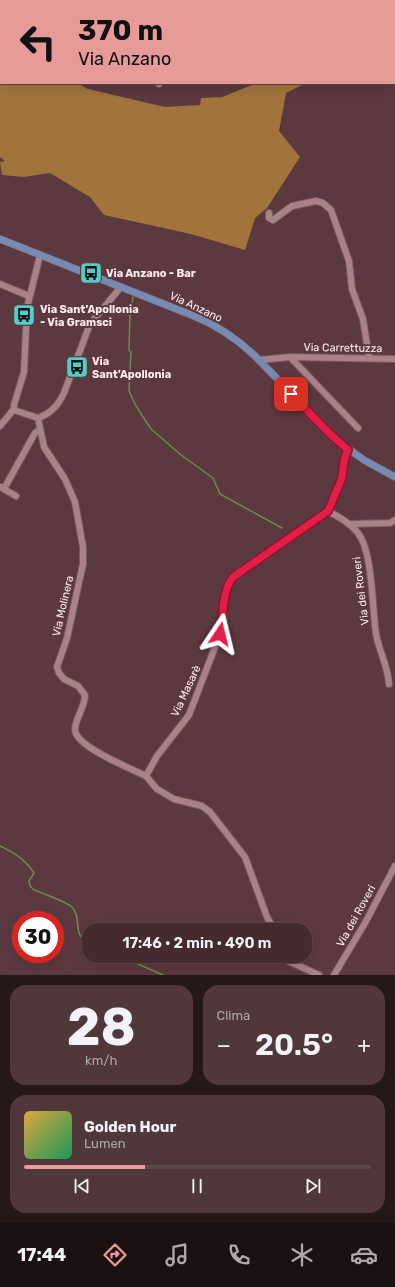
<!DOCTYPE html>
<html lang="it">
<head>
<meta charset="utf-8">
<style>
  body { margin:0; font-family:Rubik,sans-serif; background:#4f373a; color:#f1f3f6; height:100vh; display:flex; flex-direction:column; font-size:15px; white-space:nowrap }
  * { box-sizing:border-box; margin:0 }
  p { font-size:13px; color:#b0a7aa }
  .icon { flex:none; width:22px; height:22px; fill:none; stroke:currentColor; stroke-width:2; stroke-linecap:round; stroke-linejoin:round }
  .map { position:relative; height:975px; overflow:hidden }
  .drawer { display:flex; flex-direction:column; gap:10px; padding:10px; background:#261819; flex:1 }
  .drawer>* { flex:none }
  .banner { position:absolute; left:0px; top:0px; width:395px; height:84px; box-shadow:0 4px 16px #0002,0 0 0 1px #5d474a; background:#e69b98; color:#111; overflow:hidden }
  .speed { position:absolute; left:12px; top:911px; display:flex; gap:8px; font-size:20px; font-weight:700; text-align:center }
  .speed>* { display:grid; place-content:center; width:52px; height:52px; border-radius:50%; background:#452b2e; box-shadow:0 4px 16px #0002,0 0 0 1px #5d474a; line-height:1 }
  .speed .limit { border:6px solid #d22; background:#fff; color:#111 }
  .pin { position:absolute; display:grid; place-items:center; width:34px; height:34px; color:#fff; margin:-17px; border-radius:8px; box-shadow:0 2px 6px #0006 }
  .me { position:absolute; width:44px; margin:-22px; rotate:10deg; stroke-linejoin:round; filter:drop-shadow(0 0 3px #0008) }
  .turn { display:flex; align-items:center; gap:14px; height:84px; padding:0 12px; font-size:18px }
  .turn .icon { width:52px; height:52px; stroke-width:2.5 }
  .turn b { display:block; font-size:28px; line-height:34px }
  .big { font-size:30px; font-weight:600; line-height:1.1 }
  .drawer .widget { flex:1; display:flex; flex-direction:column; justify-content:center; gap:6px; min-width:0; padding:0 14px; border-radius:16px; background:#4f373a }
  .drawer .dial { align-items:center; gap:0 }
  .dial b { font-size:52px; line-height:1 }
  .song { display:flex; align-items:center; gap:12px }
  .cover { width:48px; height:48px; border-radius:6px; background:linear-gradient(135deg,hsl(40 70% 55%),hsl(150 70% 35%)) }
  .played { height:4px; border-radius:2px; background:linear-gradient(90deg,#e69b98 35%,#5d474a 35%) }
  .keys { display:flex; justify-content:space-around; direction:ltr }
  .heat { display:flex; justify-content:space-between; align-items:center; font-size:22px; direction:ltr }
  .drawer .tiles { flex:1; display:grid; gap:10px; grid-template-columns:1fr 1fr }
  .widget:last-child { grid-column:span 2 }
  .trip { position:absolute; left:82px; top:923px; width:230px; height:40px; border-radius:16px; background:#452b2e; box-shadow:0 4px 16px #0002,0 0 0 1px #5d474a; font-weight:600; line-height:40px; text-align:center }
  .dock { display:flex; height:64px; justify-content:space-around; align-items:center; background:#1c1112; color:#b0a7aa }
  .dock .icon { width:28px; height:28px }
  .dock .current { color:#e69b98 }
  .dock b { font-size:18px; color:#f1f3f6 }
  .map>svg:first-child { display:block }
  .forest { fill:#a1743c }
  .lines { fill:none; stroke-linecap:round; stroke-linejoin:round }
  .stream { stroke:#6b8a4e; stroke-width:1.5 }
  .canal { stroke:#6b8a4e; stroke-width:4.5 }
  .minor-casing { stroke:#75595d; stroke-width:8 }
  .major-casing { stroke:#75595d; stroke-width:8 }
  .minor { stroke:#a98186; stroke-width:6 }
  .major { stroke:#778bb2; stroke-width:7 }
  .route-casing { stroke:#92132f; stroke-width:10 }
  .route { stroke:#e11d48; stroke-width:7 }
  .labels { text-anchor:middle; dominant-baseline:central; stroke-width:4; stroke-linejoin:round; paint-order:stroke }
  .poi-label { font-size:11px; font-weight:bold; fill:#fdebed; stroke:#5c393e; text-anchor:start }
  .street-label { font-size:11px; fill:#fdebed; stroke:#5c393e }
</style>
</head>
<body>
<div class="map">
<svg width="395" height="975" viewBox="0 0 395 975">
  <rect width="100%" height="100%" fill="#5c393e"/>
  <g class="forest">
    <polygon points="270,0 336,0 338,1 270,1"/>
    <polygon points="0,14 1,83 77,83 88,89 165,107 200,105 201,98 222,97 257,83 306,83 286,93 279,131 300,157 267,208 255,218 245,250 191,234 104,215 90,197 50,173 23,177 2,175 0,162 5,161 0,157"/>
  </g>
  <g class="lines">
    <g class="stream">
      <polyline points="129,351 130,315 133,297"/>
      <polyline points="131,351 129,391 136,406 151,429 181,455 213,478 220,494 282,528"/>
      <path d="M0,846C14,853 25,859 34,873L29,881L30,886L34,890C42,893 68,903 72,907C83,919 71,935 89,943"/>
      <polyline points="120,956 163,975"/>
    </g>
    <g class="canal">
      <polyline points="353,0 355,1"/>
      <polyline points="394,26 395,27"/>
    </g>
    <g class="minor-casing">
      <g id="minor">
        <polyline points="0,2 1,2"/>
        <polyline points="158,83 159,84"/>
        <polyline points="269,213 269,218 273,220 292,206 316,201 323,203 331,210 349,261 352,289 363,319 369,358"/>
        <path d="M40,255L27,308L24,372L14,405V409L17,411L38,418C50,414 59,404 64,393L90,324L121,287"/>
        <polyline points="0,284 29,296"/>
        <polyline points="290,357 358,428"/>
        <polyline points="259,360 290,357 395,359"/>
        <path d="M38,418L44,447L65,479L75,502L83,547V564L67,638L57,667L59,673L64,679L78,686L85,695C85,708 75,718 75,730C76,747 132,769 146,776"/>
        <polyline points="0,426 14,409"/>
        <polyline points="0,487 5,487 35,433 40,429"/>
        <polyline points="2,488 16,496"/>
        <path d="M328,511C339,517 350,523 358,533C373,552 372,608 376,634C379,651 388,666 389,684"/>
        <polyline points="349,524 390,523 395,520"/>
        <polyline points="274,930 267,917 245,857 210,812 202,806 174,799 157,789 146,776 157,756 189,715 220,634 224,618 224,599 228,584 233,577 328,511 342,478 344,458 348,450"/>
        <polyline points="277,956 319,975"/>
        <polyline points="334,975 365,923 395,866"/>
      </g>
    </g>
    <g class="major-casing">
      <path id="major" d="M0,239L194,316C216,325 237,339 254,355L340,443L364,460L395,477"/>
    </g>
    <use href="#minor" class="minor"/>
    <use href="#major" class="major"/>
  </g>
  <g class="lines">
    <g class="route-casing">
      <path id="route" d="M220,634C224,616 221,593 233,577L328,511L342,478L344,460L348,450L328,432L291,394"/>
    </g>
    <use href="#route" class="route"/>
  </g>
  <defs>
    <g id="bus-square" transform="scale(1.15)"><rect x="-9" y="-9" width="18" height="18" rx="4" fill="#54cdc8" stroke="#5c393e"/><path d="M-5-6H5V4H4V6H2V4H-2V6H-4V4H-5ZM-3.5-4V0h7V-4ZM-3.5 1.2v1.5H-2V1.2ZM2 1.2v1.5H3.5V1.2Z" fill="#111"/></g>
  </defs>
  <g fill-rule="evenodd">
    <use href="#bus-square" x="91" y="273"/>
    <use href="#bus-square" x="24" y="315"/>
    <use href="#bus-square" x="77" y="367"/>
  </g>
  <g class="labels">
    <g class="poi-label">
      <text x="106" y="273">Via Anzano - Bar</text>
      <text x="40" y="309">Via Sant'Apollonia<tspan x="40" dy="13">- Via Gramsci</tspan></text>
      <text x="92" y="361">Via<tspan x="92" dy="13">Sant'Apollonia</tspan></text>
    </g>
    <g class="street-label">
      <text transform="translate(196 307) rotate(25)">Via Anzano</text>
      <text transform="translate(343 348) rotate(1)">Via Carrettuzza</text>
      <text transform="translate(361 591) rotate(-97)">Via dei Roveri</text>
      <text transform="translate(63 606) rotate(-77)">Via Molinera</text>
      <text transform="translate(186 691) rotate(-65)">Via Masarè</text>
      <text transform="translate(356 916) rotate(-61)">Via dei Roveri</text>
    </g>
  </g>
</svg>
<div class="speed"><div class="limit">30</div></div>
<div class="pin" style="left:291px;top:394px;background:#d93025"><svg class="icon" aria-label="arrive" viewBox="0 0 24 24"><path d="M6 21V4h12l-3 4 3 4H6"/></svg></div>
<svg class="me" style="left:220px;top:634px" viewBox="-20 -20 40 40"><path d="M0-17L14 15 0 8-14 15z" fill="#e11d48" stroke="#fff" stroke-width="4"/></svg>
<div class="trip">17:46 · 2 min · 490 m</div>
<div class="banner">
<div class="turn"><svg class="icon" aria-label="left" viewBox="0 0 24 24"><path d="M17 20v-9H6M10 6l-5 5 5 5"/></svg><div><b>370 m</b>Via Anzano</div></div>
</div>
</div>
<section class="drawer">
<div class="tiles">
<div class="widget dial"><b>28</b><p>km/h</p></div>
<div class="widget"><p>Clima</p>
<div class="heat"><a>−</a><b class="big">20.5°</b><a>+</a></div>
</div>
<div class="widget">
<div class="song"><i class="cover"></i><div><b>Golden Hour</b><p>Lumen</p></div></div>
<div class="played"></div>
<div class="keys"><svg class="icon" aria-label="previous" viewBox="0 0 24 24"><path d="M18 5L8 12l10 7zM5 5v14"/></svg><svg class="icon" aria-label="pause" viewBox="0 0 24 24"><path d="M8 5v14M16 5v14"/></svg><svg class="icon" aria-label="next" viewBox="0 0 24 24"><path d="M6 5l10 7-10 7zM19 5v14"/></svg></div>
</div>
</div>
</section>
<nav class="dock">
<b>17:44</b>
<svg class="icon current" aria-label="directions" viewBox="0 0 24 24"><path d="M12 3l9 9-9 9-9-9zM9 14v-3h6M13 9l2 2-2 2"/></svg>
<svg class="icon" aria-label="music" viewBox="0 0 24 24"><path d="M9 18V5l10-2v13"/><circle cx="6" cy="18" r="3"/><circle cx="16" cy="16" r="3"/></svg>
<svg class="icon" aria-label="phone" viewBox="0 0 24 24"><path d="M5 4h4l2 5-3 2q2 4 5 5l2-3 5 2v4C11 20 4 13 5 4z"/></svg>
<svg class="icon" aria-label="climate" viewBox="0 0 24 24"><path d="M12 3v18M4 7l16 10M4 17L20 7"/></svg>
<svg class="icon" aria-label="car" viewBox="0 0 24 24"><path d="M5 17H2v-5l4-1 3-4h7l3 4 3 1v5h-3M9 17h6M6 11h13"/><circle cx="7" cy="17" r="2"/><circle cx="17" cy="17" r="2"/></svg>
</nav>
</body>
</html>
